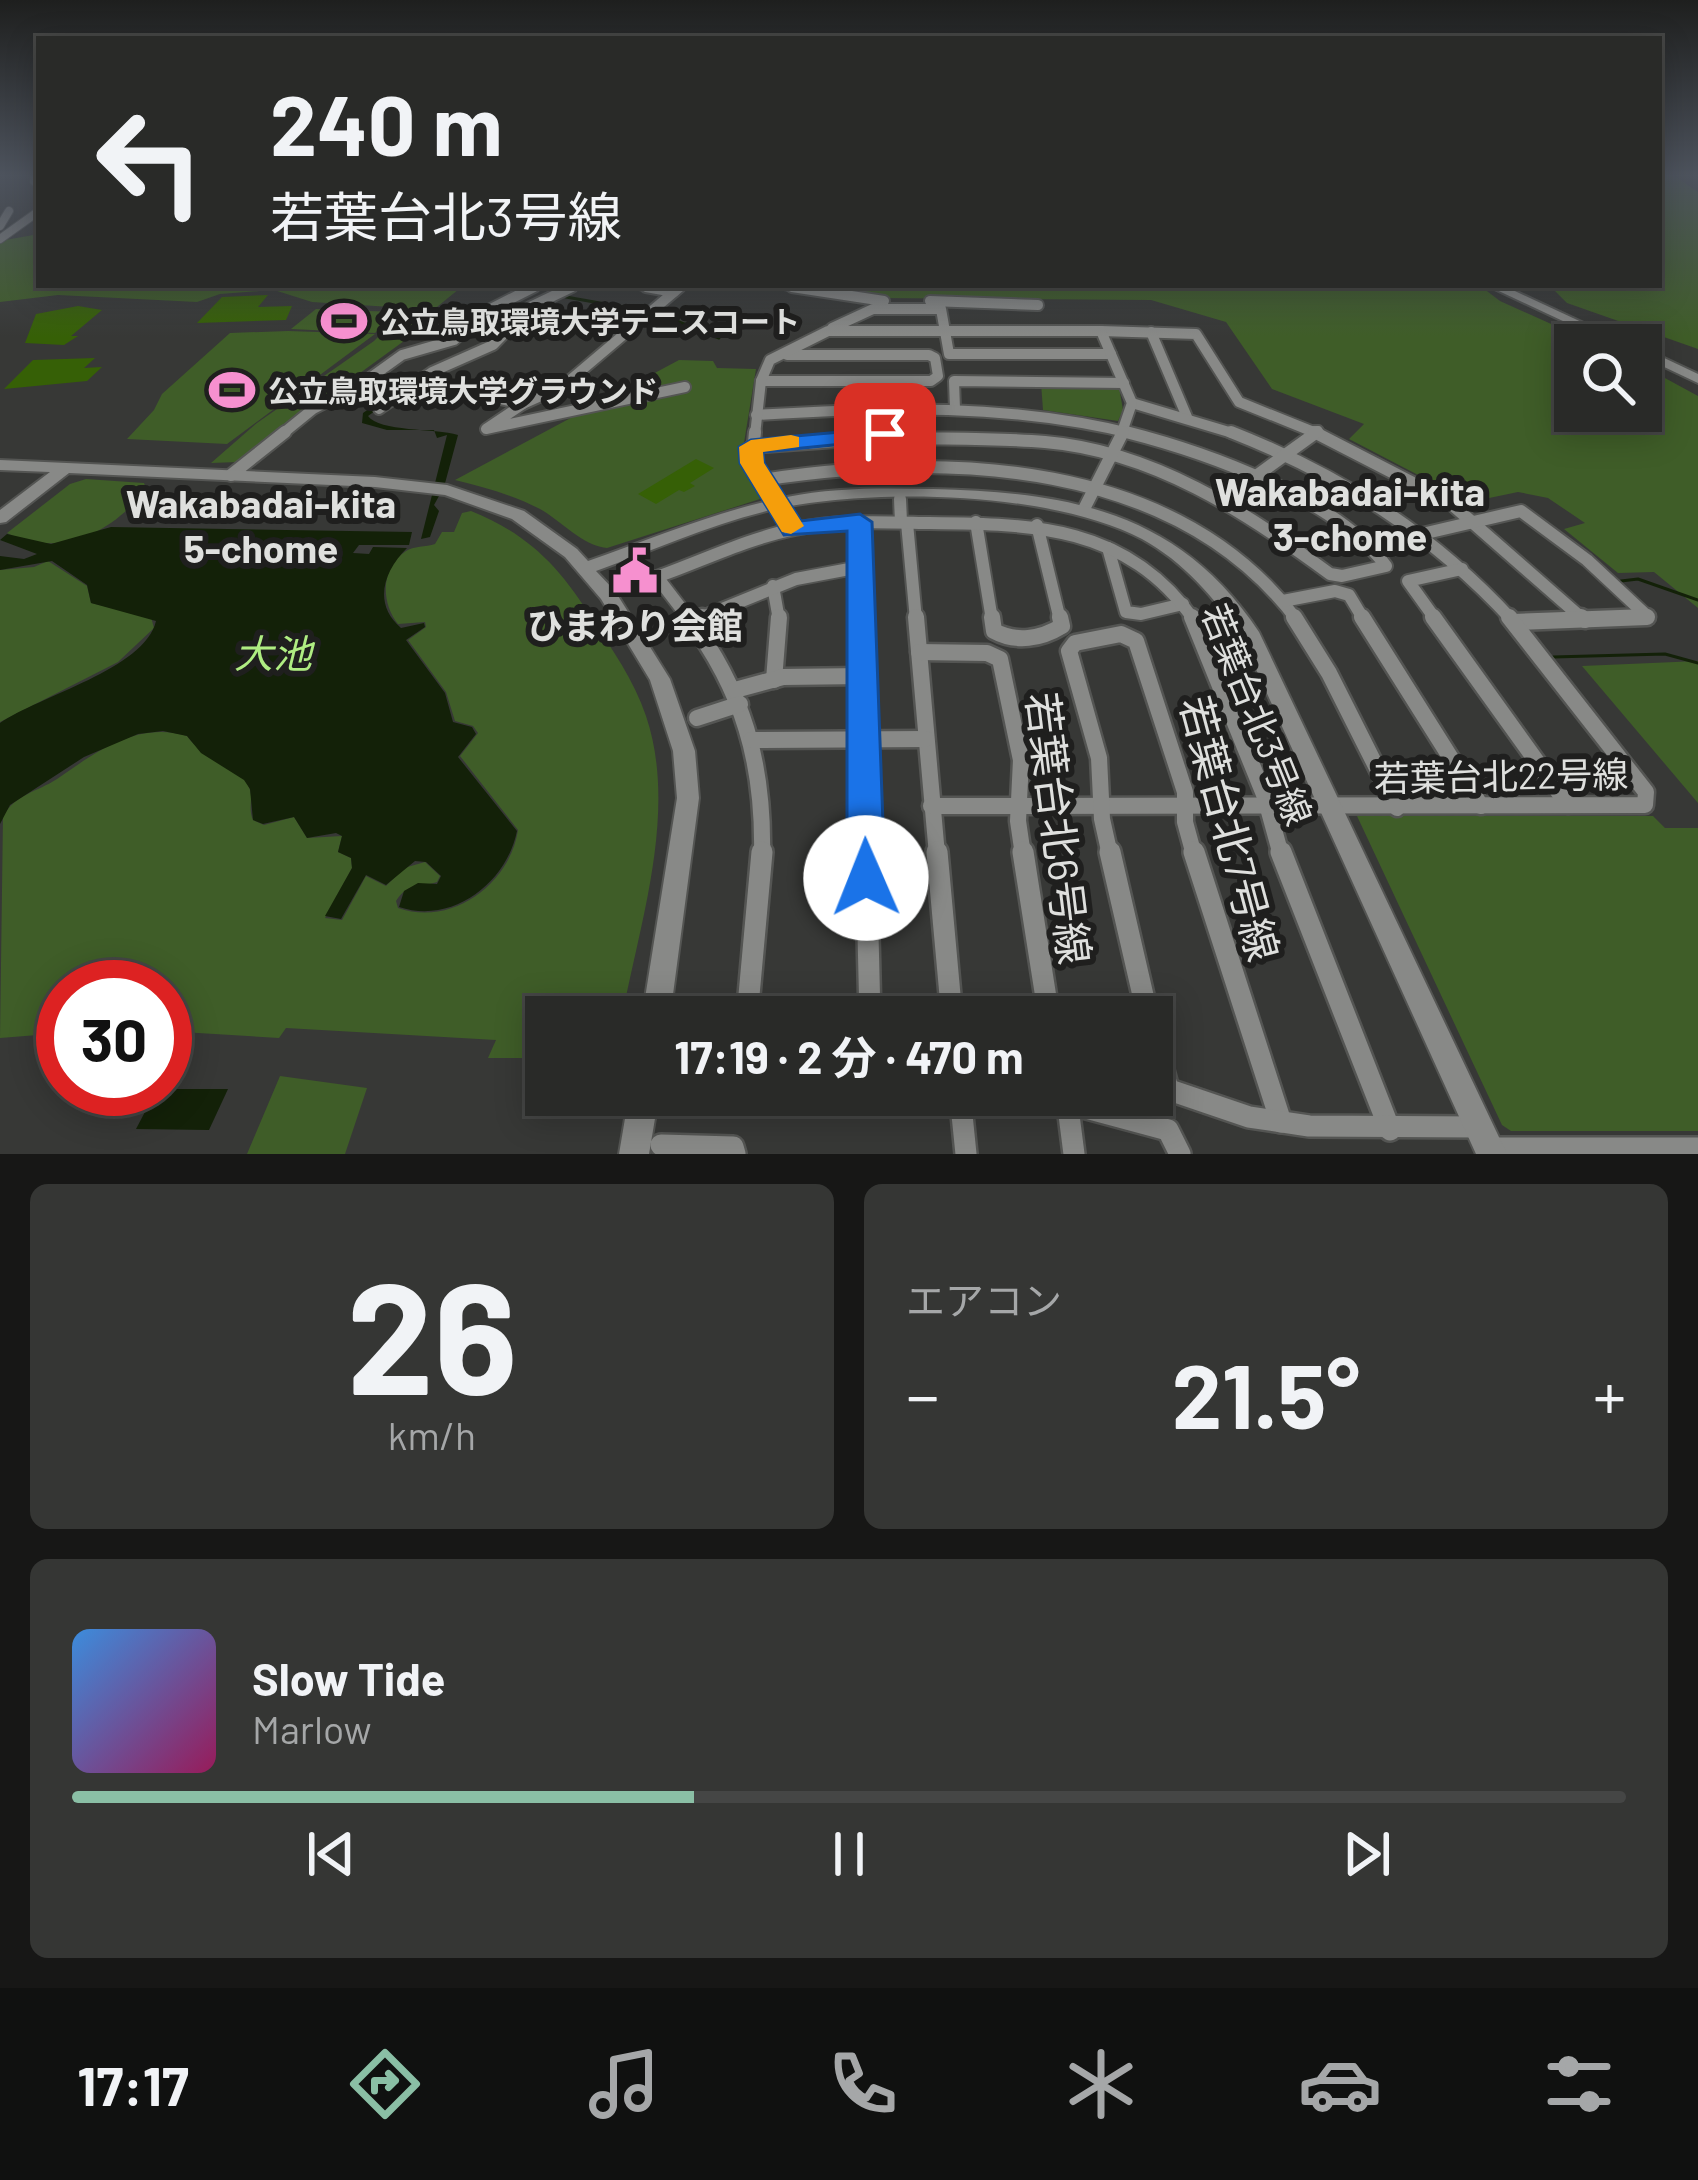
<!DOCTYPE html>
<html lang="ja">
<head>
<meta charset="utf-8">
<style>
  body { margin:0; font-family:Barlow,"Noto Sans JP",sans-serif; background:#353634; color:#f1f3f6; height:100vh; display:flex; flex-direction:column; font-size:45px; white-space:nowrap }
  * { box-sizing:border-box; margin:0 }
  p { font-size:39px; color:#a5a7a8 }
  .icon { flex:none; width:66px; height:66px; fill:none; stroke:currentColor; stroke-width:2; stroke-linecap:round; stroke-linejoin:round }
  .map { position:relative; height:1154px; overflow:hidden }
  .side { display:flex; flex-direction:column; gap:30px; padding:30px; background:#171716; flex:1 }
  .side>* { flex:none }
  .hud { position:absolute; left:36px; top:36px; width:1626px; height:252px; border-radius:0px; box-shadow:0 6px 30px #0003,0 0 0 3px #454645; background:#292a28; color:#f1f3f6; overflow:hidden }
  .buttons { position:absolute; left:1554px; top:324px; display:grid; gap:24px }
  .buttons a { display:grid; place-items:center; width:108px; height:108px; border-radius:0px; background:#292a28; box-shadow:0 6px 30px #0003,0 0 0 3px #454645; font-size:60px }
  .speed { position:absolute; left:36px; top:960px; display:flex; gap:24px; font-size:60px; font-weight:700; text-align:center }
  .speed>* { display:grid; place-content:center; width:156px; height:156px; border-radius:50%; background:#292a28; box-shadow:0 6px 30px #0003,0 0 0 3px #454645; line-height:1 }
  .speed .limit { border:18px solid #d22; background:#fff; color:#111 }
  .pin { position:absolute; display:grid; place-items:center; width:102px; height:102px; color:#fff; margin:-51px; border-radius:24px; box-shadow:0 6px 18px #0006 }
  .me { position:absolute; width:132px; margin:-66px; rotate:359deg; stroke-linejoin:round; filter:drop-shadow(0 0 9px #0008) }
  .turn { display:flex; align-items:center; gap:42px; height:252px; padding:0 36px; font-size:54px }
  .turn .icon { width:156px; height:156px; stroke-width:2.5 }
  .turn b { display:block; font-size:84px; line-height:102px }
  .big { font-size:90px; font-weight:700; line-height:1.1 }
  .side .tile { flex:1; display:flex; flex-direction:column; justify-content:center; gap:18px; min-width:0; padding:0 42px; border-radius:18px; background:#353634 }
  .side .dial { align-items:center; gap:0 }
  .dial b { font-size:156px; line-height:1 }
  .song { display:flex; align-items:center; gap:36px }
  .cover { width:144px; height:144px; border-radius:18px; background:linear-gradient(135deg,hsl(210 70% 55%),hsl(330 70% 35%)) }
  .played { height:12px; border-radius:6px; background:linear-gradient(90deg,#8abfa5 40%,#454645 40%) }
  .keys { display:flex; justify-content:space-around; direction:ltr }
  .heat { display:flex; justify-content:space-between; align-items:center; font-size:66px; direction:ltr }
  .side .tiles { flex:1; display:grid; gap:30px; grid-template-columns:1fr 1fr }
  .tile:last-child { grid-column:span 2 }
  .trip { position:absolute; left:525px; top:996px; width:648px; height:120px; border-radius:0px; background:#292a28; box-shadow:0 6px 30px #0003,0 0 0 3px #454645; font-weight:700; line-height:120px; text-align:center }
  .menu { display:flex; height:192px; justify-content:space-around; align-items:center; background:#101110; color:#a5a7a8 }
  .menu .icon { width:84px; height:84px }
  .menu .selected { color:#8abfa5 }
  .menu b { font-size:54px; color:#f1f3f6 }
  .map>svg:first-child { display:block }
  .green { fill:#3f5d28 }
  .water { fill:#132108 }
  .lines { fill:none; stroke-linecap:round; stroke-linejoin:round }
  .stream { stroke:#132108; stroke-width:3 }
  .building { fill:#366006 }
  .minor-far4-casing { stroke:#545553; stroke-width:10 }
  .minor-far3-casing { stroke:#545553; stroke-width:14 }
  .minor-far2-casing { stroke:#545553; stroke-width:16 }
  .minor-far1-casing { stroke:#545553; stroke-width:21 }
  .minor-casing { stroke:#545553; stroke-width:26 }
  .tertiary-casing { stroke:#545553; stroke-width:4 }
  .minor-far4 { stroke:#888987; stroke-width:8 }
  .minor-far3 { stroke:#888987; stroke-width:10 }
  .minor-far2 { stroke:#888987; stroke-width:12 }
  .minor-far1 { stroke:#888987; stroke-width:16 }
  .minor { stroke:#888987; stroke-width:21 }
  .tertiary { fill:#888987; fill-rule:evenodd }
  .route { fill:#1a73e8; stroke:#114b97; stroke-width:3 }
  .slow { fill:#f59e0b }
  .labels { text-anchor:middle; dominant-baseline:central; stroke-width:12; stroke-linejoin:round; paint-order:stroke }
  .far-poi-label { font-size:30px; font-weight:bold; fill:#dfe0de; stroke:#1f1f1e; text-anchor:start }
  .poi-label { font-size:36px; font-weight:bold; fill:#dfe0de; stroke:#1f1f1e }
  .street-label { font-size:36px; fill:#dfe0de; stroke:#1f1f1e }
  .neighbourhood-label { font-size:39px; font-weight:bold; fill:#dfe0de; stroke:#1f1f1e }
  .water-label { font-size:39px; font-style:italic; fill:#afed82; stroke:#1f1f1e }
  .near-street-label { font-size:42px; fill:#dfe0de; stroke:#1f1f1e }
</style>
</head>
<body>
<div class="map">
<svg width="1698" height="1154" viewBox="0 0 1698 1154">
  <rect width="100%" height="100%" fill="#373836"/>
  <g class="green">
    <polygon points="1659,175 1673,175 1698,192 1698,349 1567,303 1549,285 1659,285"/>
    <polygon points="39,234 39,285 464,285 427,315 404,341 238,462 211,463 257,423 374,341 407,308 312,302 274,290 220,294 197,302 58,295 0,302 0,241"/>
    <polygon points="789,285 1479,285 1500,301 1598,345 1575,345 1575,411 1641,411 1641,365 1698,396 1698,608 1654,572 1618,573 1564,529 1585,523 1548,498 1518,492 1470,502 1349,439 1364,424 1272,389 1226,322 1151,300 876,298"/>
    <polygon points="316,309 396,312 375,333 291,329"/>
    <polygon points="288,331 375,334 227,444 127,439 154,410 162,394 230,333"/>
    <path d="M679,360L713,361L717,368L756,369L743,449L760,499L607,548C581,545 563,522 540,509C513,495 484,487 455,480Z"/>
    <polygon points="1041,383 1119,387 1123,410 1118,421 1043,410"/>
    <path d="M86,479L144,483L146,488C115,532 59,559 7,533L70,484Z"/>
    <path d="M471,511C528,534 560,567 592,619C612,649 634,680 646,716C678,811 640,922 622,1017H546V1058H488L496,1040L286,1028L279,1038L165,1031V987H63V1033L0,1038L3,816C16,794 37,792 57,779C96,752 137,721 187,736C201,758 243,765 250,790C253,801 248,808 253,820L264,825L294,817L307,838L342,836L338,852L351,858L352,868L325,918L342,920L366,876L386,886L404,868L425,862L440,876L437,882C419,888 408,882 396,901L398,908C452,927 510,884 518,830L460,756L478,733L473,726L455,721L446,692L408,640L426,627L425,622L398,624C381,603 380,568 406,551C413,546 426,547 435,544L442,532H454L462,513Z"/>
    <polygon points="48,561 87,586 91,603 151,617 154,628 118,662 0,722 0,570 34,567"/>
    <polygon points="1698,661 1698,803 1582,666"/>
    <polygon points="1357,816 1653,816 1665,828 1698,828 1698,1131 1511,1131 1502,1125"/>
    <polygon points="280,1076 367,1088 345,1154 247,1154"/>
  </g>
  <g class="water">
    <path d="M564,285H572L523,309L497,337L432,370L368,416C379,432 435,428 458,435L444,487L434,505L439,511L430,537L421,539L447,435L437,438L434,430H387L362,423L363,413L425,370L487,342L520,307Z"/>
    <path d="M111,527L412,532L409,545H359L353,553L369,554L373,547L407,548C383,572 373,604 401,628L424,623L425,627L406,640L445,693L453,722L472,727L476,734L458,757L517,831C507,882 453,925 399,907L404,891L418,883L437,884L441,876L426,862L415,861L386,885L366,875L341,919L325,916L352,868L351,858L338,852L342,836L336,833L307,838L294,817L263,824L253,820L250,789L244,780L201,753L187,736L163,731L138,734L84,757L10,805L0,824V723C39,696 145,669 156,621L91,603L87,585L52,561L0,570V556L24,559L37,554L0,540L7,534L51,544Z"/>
    <polygon points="157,1089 228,1089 209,1130 136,1129"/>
  </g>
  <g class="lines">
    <g class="stream">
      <polyline points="566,297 645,311"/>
      <polyline points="654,312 719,338"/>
      <polyline points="1621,581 1638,579 1698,600"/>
      <polyline points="1553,657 1665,654 1698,663"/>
    </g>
  </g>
  <g class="building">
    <polygon points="268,295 258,307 292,306 286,320 197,323 222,297"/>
    <polygon points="78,306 102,310 71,336 78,336 64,345 25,343 36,314"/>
    <polygon points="95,358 84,368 102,367 87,381 4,389 33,360"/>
    <polygon points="696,459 714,468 690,483 695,486 684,492 679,490 656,504 638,494"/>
  </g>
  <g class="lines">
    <g class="minor-far4-casing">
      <g id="minor-far4">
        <polyline points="35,175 34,181 39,182"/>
        <polyline points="0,226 9,211"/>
        <polyline points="0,239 39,211"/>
        <polyline points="633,285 664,290"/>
        <polyline points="777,285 812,290"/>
        <polyline points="528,290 538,285"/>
        <polyline points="566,290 577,285"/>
        <polyline points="677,290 683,285"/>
      </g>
    </g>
    <g class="minor-far3-casing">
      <g id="minor-far3">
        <polyline points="646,287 674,292"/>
        <polyline points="680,287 563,386 523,404 486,429 685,387"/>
        <polyline points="792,287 884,301"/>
        <polyline points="930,301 1038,305"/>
        <polyline points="832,328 873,309 941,309 949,354 1111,354"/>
        <polyline points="1101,331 1196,334 1239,402 1321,435"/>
        <polyline points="1151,332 1187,417"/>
        <polyline points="405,378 523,404"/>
        <polyline points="761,381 931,381 938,376 935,358 929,355 787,355"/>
        <polyline points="1132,403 1239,435"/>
        <polyline points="379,409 432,372 493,345 530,307 572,287"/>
        <polyline points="955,409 954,381 1124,383"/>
        <path d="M756,415C885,407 1012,403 1138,435"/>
        <polyline points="281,435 313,409 363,383 402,355 454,340 483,313 534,287"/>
        <polyline points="755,435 761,381 770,360 828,331 1101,331 1132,403 1121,435"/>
        <polyline points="883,435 886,409"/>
        <polyline points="1313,435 1318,431"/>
      </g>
    </g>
    <g class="minor-far2-casing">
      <g id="minor-far2">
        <polyline points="755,432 752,463 793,529"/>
        <path d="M1231,432C1340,475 1432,533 1512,620"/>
        <polyline points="1314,432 1448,501 1584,620"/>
        <polyline points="751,447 879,438 886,432"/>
        <path d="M904,469L900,441L905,438C951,439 999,438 1045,442C1153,451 1246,512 1330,574L1342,576L1386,566C1336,498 1205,452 1126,432"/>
        <polyline points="231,475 285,432"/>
        <polyline points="1256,476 1317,432"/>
        <path d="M762,480C946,452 1175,458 1297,620"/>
        <polyline points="900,499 901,522"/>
        <polyline points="1084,509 1123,432"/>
        <polyline points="859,522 861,620"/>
        <polyline points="976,522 992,620"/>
        <polyline points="907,523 916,620"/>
        <polyline points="1037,525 1060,620"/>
        <polyline points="1422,534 1521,511 1587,560 1648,617 1581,620"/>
        <polyline points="1108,548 1126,612 1141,614 1183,604"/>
        <polyline points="773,586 779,620"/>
        <polyline points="626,588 657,577"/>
        <polyline points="1283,601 1335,591 1349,595 1364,620"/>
        <path d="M690,620L657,577C702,561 749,538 795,529C837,520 881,522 923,523C1029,524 1126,523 1194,620"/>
        <polyline points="695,620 796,579 860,567"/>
        <polyline points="1436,620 1408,581 1462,569"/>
      </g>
    </g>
    <g class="minor-far1-casing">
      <g id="minor-far1">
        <path d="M688,617C743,690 764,763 762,855"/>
        <polyline points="861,617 866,855"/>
        <polyline points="916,617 937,855"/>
        <path d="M992,617L994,631C1016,643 1041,639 1062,626L1060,617"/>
        <polyline points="1192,617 1265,797 1281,855"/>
        <polyline points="1294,617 1329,673 1397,808"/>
        <polyline points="1362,617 1481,806"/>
        <polyline points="1433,617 1568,805"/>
        <polyline points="1581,617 1585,620"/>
        <polyline points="691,621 702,617"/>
        <polyline points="1514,622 1647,617"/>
        <polyline points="919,652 987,653 1000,659 1021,760 1018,821 1023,855"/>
        <polyline points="774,680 779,617"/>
        <polyline points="735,690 783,677 862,676"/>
        <polyline points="697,718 740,704"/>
        <polyline points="751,740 926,739"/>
        <polyline points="931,806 1645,805 1646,792 1509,617"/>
        <polyline points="1110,855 1102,819 1099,758 1069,651 1075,643 1121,634 1136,641 1185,792 1185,822 1194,855"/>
      </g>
    </g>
    <g class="minor-casing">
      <g id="minor">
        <polyline points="866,852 870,1017"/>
        <polyline points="937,852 952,1017"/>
        <polyline points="1023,852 1049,1017"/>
        <polyline points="1110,852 1148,1017"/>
        <polyline points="1194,852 1281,1122"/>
        <polyline points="1281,852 1390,1130"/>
        <polyline points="747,1017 762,852"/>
        <polyline points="1152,1030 1168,1089"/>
        <polyline points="1152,1084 1249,1117 1309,1126 1480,1127"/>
        <polyline points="960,1095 966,1154"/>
        <polyline points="661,1145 733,1147 735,1154"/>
        <polyline points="1489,1148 1698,1148"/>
        <polyline points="1074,1154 1069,1115 1079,1106 1168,1130 1180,1154"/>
      </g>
    </g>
    <g class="tertiary-casing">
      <g id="tertiary">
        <polygon points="1486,285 1502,285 1631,345 1614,345"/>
        <polygon points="1641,347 1698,374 1698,383 1641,356"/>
        <path d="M0,460L375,477L447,485L524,511L577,549L588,561C654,538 719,510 787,497C835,487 884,488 933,489C1068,492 1179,511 1259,632L1507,1154H1476L1240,634C1213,597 1184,562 1142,539C1051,491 870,487 771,510C711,524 654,550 596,571L615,591L670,679L695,751L699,798L670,1017H642L677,798L673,751L650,680L601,599L565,557L512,519L445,495L375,487L69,473L6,522L0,523V510L50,472L0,470Z"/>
        <polygon points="629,1095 659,1095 649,1154 619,1154"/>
      </g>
    </g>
    <use href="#minor-far4" class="minor-far4"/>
    <use href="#minor-far3" class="minor-far3"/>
    <use href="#minor-far2" class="minor-far2"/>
    <use href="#minor-far1" class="minor-far1"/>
    <use href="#minor" class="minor"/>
    <use href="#tertiary" class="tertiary"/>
  </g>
  <linearGradient id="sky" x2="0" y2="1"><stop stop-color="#1e1f1e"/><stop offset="0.52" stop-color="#4d535d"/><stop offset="1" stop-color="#4d535d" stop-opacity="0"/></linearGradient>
  <rect width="1698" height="337" fill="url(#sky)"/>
  <polygon class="route" points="885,428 896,434 893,439 763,452 764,463 801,521 860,514 872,522 885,878 879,889 866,894 853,889 847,878 847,531 784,535 740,463 739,447 751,440"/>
  <polygon class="slow" points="791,435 799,437 799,447 763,452 764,463 804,526 791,534 782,532 740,463 739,447 751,440"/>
  <defs>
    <g id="stadium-bare" transform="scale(3.6)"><path d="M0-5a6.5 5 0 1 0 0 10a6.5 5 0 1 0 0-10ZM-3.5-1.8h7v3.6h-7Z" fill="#f690cf" stroke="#1f1f1e" stroke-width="2.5" paint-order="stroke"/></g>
    <g id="civic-bare" transform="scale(3.6)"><path d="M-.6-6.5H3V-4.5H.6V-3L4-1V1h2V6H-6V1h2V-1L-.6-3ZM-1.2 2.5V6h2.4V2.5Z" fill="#f690cf" stroke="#1f1f1e" stroke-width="2.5" paint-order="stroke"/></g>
  </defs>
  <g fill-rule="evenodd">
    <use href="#stadium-bare" x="344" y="321"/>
    <use href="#stadium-bare" x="232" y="390"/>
    <use href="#civic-bare" x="635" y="571"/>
  </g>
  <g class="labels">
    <g class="far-poi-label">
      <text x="380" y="321">公立鳥取環境大学テニスコート</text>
      <text x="268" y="390">公立鳥取環境大学グラウンド</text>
    </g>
    <g class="poi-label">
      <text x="635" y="624">ひまわり会館</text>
    </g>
    <g class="street-label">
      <text transform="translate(1258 714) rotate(68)">若葉台北3号線</text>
      <text transform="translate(1501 775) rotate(-1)">若葉台北22号線</text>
    </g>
    <g class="neighbourhood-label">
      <text x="1350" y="490">Wakabadai-kita<tspan x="1350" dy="45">3-chome</tspan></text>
      <text x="261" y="502">Wakabadai-kita<tspan x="261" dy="45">5-chome</tspan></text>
    </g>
    <g class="water-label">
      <text x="273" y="652">大池</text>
    </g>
    <g class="near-street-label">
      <text transform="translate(1060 828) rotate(83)">若葉台北6号線</text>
      <text transform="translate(1231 828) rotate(75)">若葉台北7号線</text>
    </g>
  </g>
</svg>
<div class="buttons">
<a><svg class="icon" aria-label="search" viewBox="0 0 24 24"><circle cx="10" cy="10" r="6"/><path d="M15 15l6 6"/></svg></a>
</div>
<div class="speed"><div class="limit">30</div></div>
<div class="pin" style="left:885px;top:434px;background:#d93025"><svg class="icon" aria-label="arrive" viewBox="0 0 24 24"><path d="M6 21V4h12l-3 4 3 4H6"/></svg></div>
<svg class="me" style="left:866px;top:878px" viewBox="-20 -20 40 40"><circle r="19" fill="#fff"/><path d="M0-13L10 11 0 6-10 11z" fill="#1a73e8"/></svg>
<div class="trip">17:19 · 2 分 · 470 m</div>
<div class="hud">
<div class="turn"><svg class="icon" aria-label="left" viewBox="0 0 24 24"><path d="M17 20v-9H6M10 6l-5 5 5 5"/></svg><div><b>240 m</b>若葉台北3号線</div></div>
</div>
</div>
<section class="side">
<div class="tiles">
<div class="tile dial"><b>26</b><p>km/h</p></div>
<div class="tile"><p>エアコン</p>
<div class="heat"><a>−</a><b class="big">21.5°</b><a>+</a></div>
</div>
<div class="tile">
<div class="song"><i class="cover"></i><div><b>Slow Tide</b><p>Marlow</p></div></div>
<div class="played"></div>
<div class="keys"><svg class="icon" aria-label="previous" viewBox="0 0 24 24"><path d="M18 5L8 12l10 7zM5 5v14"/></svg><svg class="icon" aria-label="pause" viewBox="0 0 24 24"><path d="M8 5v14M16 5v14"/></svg><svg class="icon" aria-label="next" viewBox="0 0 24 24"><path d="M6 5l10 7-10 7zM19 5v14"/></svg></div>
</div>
</div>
</section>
<nav class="menu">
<b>17:17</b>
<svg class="icon selected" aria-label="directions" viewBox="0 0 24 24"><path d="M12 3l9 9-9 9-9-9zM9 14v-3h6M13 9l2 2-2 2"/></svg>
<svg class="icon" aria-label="music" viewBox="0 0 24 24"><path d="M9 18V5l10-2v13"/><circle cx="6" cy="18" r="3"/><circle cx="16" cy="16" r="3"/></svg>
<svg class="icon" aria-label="phone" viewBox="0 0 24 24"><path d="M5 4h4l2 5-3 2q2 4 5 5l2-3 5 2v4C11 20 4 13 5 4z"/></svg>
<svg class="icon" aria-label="climate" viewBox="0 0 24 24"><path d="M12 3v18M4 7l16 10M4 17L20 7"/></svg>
<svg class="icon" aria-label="car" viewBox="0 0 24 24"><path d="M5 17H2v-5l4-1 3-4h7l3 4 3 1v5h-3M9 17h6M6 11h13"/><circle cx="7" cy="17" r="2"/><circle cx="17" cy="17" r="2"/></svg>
<svg class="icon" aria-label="filters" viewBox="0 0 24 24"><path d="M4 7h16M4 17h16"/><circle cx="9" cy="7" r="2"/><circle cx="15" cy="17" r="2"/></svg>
</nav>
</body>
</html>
